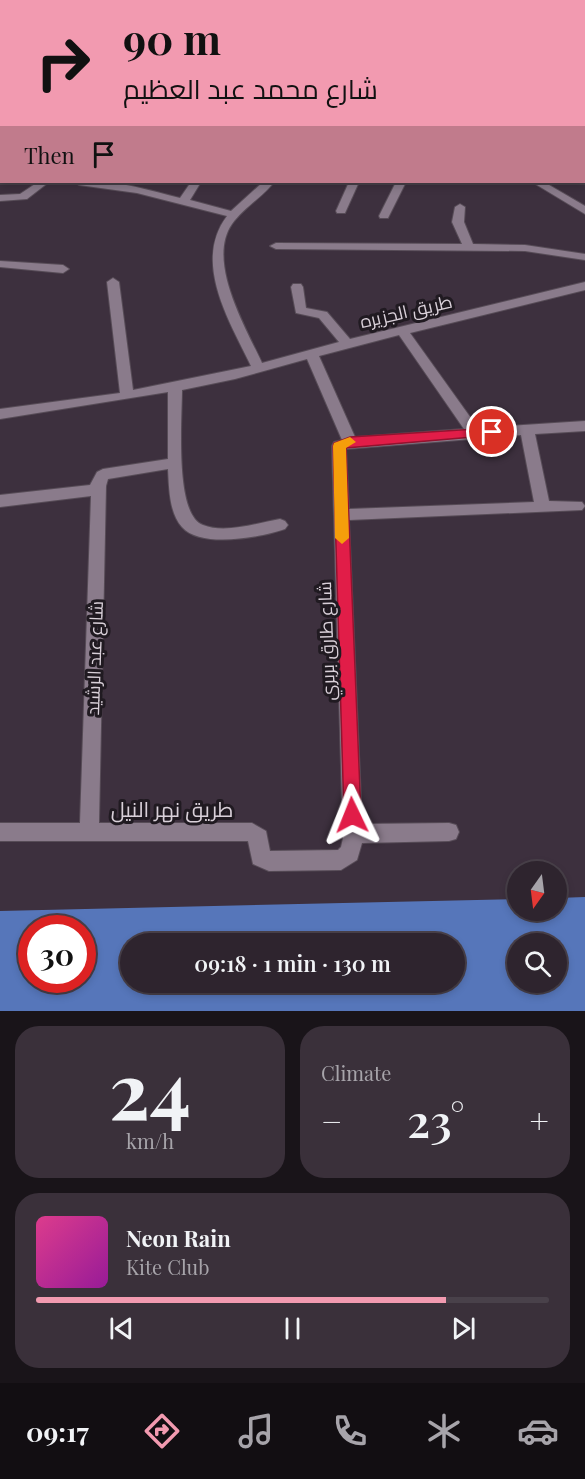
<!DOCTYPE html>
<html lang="en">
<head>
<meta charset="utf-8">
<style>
  body { margin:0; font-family:"Playfair Display",Cairo,serif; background:#3a303a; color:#f1f3f6; height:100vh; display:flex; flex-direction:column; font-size:22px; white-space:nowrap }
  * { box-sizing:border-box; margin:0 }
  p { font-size:20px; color:#a7a4aa }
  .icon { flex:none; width:33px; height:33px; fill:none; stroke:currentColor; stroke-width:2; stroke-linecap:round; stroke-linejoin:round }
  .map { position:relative; height:1011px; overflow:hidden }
  .drawer { display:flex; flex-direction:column; gap:15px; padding:15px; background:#191419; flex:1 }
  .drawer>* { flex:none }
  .hud { position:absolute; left:0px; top:0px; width:585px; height:183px; box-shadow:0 3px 9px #0003,0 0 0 2px #49414a; background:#f29ab0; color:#111; overflow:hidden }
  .needle { width:39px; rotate:194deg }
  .tools { position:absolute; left:507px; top:861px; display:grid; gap:12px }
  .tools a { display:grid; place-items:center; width:60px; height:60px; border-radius:50%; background:#2e242e; box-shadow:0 3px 9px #0003,0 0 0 2px #49414a; font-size:30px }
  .speed { position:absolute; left:18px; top:915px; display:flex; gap:12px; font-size:30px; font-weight:700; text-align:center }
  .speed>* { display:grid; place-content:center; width:78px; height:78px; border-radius:50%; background:#2e242e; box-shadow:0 3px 9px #0003,0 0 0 2px #49414a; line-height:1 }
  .speed .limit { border:9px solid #d22; background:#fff; color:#111 }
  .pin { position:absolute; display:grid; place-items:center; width:51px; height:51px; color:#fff; margin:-26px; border:3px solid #fff; border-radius:50%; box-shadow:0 2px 6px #0007 }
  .me { position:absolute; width:66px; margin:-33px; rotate:358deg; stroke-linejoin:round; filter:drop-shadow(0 0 4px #0008) }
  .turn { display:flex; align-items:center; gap:21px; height:126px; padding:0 24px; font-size:27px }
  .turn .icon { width:78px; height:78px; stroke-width:2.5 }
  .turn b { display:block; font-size:42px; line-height:51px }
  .then { display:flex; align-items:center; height:57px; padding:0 24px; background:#0003; gap:12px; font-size:22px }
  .big { font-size:45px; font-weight:600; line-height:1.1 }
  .drawer .tile { flex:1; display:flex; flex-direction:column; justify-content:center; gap:9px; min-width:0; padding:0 21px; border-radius:24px; background:#3a303a }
  .drawer .dial { align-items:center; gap:0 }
  .dial b { font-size:78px; line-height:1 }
  .song { display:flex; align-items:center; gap:18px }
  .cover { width:72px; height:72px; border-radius:9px; background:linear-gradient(135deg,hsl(330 70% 55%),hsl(300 70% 35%)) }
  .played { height:6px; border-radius:3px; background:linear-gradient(90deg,#f29ab0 80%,#49414a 80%) }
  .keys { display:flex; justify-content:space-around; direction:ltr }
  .heat { display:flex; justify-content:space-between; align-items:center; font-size:33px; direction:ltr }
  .drawer .tiles { flex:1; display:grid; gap:15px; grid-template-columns:1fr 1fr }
  .tile:last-child { grid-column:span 2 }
  .trip { position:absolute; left:120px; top:933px; width:345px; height:60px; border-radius:30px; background:#2e242e; box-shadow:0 3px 9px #0003,0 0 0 2px #49414a; font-weight:600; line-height:60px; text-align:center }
  .tab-bar { display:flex; height:96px; justify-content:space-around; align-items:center; background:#120e12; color:#a7a4aa }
  .tab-bar .icon { width:42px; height:42px }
  .tab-bar .on { color:#f29ab0 }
  .tab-bar b { font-size:27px; color:#f1f3f6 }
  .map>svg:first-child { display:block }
  .water { fill:#5676ba; fill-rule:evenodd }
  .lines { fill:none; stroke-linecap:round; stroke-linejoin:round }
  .minor-casing { stroke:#574c57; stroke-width:2 }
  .minor { fill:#8a7b8b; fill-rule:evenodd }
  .route { fill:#e11d48; stroke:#92132f; stroke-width:1.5 }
  .slow { fill:#f59e0b }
  .labels { text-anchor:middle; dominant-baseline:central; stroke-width:6; stroke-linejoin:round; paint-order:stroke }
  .street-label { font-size:18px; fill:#d9d0d9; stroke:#201a21 }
  .near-street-label { font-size:21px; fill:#d9d0d9; stroke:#201a21 }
</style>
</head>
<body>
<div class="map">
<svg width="585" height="1011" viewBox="0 0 585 1011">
  <rect width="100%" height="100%" fill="#3d303e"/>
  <path class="water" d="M585,897V1011H0V911L517,899L518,910H556L557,898ZM32,928H82V980H32ZM130,944H454V982H130ZM518,944H556V982H518Z"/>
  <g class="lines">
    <g class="minor-casing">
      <g id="minor">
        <polygon points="49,0 58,0 57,2"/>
        <polygon points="137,0 146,0 145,2"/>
        <polygon points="205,0 213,0 204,2"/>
        <polygon points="255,0 263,0 254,2"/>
        <polygon points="321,0 347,0 349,2 322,2"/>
        <polygon points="399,0 407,0 398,2"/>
        <polygon points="496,0 504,0 495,2"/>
        <polygon points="562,0 570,0 561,2"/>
        <polygon points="584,38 585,38 585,44 584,43"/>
        <rect x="0" y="42" width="2" height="6"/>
        <rect x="0" y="88" width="2" height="6"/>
        <rect x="0" y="104" width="2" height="6"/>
        <rect x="584" y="126" width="1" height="7"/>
        <polygon points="0,132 2,132 2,139 0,138"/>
        <rect x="584" y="157" width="1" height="6"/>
        <rect x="0" y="159" width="2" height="6"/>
        <polygon points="38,182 49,182 27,199 0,201 0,195 20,194"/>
        <path d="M74,182C109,178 146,189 180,198L191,182H201L190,200L231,211L263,182H274C265,195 243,208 232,224C206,261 246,328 262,363L339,342L319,318L296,313L291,287L293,284H301L303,287L306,308L327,312L350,339L585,282V290L410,333L478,428L585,421V431L535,434L549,501L582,502L585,506L582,510L349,520L362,824L449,823L456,825L459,832L456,839L449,841L362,843L357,860L341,870L269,871L253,864L248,841H0V823H80L91,496L0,507V495L90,485L97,472L103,469L168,459V392L0,419V409L120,393L107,282L113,278L119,282L133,390L251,366C230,322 192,262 227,216L137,193L79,185ZM399,335L464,429L355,437L319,356ZM307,359L342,440L334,442L332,446L343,838L341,847L338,850L270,851L266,831L252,823H99L106,486L108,479L168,469C169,487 169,513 182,527C201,549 262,537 285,529L288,525L285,521L280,519C257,523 225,534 203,525C174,515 182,417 182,390L235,379ZM521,435L534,502L349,509L346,449Z"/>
        <polygon points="349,182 359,182 345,213 337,213 336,211"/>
        <polygon points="396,182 406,182 388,218 380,218 379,216"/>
        <polygon points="532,182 544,182 585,206 585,214"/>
        <polygon points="460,204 465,207 464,222 473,244 525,245 585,254 585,260 525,251 276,249 270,246 276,243 462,244 452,222 455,207"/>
        <polygon points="0,261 63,265 69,269 63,273 0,267"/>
      </g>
    </g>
    <use href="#minor" class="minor"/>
  </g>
  <polygon class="route" points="492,428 496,429 498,432 496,435 346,448 361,815 359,821 352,824 346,821 344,815 333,446 334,443 350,437"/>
  <polygon class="slow" points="350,437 356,442 346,448 349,538 342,544 335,538 333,446 334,443"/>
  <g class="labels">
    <g class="street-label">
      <text transform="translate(406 311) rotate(-13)">طريق الجزيره</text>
      <text transform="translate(326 641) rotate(-92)">شارع طارق بربري</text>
      <text transform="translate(94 658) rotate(-88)">شارع عبد الرشيد</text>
    </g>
    <g class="near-street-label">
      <text x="172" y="808">طريق نهر النيل</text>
    </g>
  </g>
</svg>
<div class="tools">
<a><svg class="needle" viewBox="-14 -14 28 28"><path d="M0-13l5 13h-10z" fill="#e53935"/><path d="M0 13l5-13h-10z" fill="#a7a4aa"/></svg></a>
<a><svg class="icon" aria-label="search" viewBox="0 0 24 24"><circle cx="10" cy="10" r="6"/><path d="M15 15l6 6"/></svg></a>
</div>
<div class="speed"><div class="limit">30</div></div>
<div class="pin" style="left:492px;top:432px;background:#d93025"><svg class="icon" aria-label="arrive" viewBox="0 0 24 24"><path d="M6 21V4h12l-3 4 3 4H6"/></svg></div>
<svg class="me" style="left:352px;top:815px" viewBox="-20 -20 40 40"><path d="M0-17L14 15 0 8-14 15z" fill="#e11d48" stroke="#fff" stroke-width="4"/></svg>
<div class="trip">09:18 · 1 min · 130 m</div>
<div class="hud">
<div class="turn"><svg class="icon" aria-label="right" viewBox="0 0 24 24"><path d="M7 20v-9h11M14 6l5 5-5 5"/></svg><div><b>90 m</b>شارع محمد عبد العظيم</div></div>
<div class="then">Then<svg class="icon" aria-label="arrive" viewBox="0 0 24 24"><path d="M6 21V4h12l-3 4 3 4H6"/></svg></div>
</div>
</div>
<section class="drawer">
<div class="tiles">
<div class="tile dial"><b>24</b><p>km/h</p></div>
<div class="tile"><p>Climate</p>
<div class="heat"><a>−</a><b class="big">23°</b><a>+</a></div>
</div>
<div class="tile">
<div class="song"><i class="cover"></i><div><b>Neon Rain</b><p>Kite Club</p></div></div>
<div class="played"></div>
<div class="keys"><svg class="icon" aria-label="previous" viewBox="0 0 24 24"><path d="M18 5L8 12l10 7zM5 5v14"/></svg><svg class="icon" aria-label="pause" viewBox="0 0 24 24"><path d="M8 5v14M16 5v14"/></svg><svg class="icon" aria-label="next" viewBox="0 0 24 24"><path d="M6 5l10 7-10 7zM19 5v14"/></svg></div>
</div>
</div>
</section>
<nav class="tab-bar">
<b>09:17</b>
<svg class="icon on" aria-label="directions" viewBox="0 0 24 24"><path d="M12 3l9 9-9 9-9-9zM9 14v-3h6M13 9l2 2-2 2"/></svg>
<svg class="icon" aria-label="music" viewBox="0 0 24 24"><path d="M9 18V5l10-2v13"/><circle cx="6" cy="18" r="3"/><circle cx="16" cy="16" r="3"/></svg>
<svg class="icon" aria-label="phone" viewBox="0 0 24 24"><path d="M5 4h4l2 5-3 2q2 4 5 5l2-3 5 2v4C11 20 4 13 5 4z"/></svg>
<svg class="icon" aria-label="climate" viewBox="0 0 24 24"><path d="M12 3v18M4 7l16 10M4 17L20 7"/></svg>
<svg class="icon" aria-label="car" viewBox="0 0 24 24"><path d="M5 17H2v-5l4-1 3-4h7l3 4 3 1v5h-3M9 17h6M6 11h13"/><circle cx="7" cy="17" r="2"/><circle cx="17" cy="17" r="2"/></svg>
</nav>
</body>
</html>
